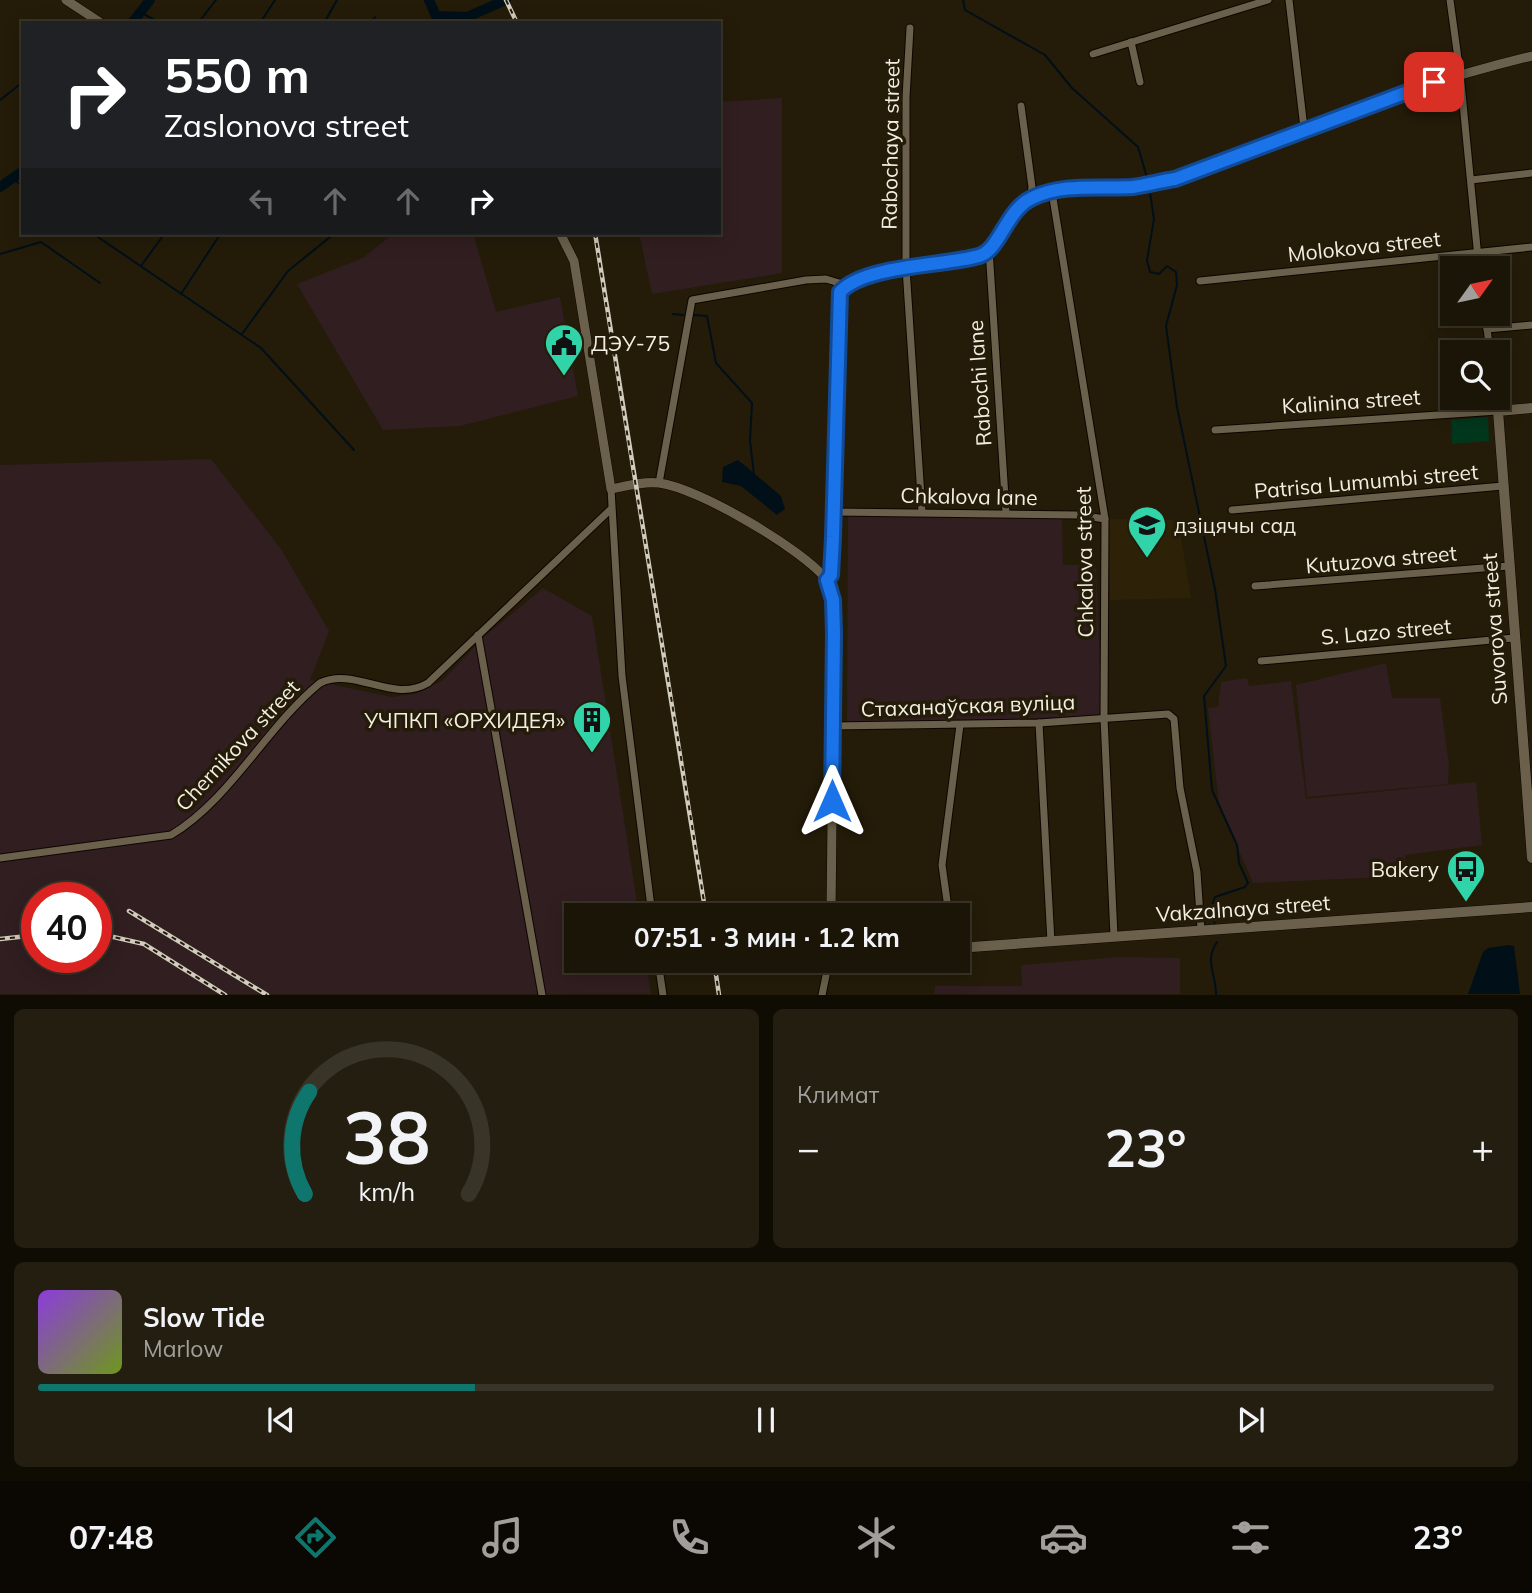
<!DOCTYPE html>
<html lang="ru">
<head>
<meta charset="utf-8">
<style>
  body { margin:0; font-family:Mulish,sans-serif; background:#241e11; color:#f1f3f6; height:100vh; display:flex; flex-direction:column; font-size:26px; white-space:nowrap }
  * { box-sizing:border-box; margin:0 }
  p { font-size:23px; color:#a09f9b }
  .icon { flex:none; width:38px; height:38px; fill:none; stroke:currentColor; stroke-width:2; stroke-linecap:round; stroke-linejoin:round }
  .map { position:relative; height:995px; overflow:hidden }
  .sheet { display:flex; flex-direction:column; gap:14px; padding:14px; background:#0f0c04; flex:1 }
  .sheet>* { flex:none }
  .guide { position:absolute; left:21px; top:21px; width:700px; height:214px; border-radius:0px; box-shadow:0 4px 18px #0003,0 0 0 2px #393428; background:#202124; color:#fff; overflow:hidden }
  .needle { width:46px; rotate:57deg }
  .tools { position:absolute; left:1440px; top:256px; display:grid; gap:14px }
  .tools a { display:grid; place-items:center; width:70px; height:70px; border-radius:0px; background:#1b1507; box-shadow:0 4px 18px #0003,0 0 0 2px #393428; font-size:35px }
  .speed { position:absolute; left:21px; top:882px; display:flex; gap:14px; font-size:35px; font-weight:700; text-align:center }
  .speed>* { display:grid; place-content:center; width:91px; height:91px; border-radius:50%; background:#1b1507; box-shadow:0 4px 18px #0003,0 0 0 2px #393428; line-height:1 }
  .speed .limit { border:10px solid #d22; background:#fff; color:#111 }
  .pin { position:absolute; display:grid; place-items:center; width:60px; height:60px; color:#fff; margin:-30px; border-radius:14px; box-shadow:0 4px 10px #0006 }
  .me { position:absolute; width:77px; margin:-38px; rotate:0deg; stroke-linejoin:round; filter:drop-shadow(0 0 5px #0008) }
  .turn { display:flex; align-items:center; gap:24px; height:147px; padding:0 28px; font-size:32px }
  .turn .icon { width:91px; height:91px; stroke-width:2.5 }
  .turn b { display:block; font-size:49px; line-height:60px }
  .lanes { display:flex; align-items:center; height:66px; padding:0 28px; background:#0003; justify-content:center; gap:35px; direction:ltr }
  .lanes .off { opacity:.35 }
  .big { font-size:52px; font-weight:700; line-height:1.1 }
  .sheet .widget { flex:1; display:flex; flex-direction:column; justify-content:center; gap:10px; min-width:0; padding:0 24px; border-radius:10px; background:#241e11 }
  .sheet .dial { align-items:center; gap:0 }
  .dial svg { height:182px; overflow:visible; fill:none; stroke:#393428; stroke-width:7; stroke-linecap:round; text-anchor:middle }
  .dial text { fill:#f1f3f6; stroke:none }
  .song { display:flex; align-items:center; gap:21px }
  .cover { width:84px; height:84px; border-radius:10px; background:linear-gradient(135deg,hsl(270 70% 55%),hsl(80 70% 35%)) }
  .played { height:7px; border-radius:4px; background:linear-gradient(90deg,#0f766e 30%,#393428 30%) }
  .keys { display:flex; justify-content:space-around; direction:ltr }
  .heat { display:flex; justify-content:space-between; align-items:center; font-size:38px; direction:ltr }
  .sheet .tiles { flex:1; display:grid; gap:14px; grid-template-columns:1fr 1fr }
  .widget:last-child { grid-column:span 2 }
  .trip { position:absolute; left:564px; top:903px; width:406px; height:70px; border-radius:0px; background:#1b1507; box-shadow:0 4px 18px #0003,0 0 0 2px #393428; font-weight:700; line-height:70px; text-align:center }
  .dock { display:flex; height:112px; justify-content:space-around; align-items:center; background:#0b0803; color:#a09f9b }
  .dock .icon { width:49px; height:49px }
  .dock .active { color:#0f766e }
  .dock b { font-size:32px; color:#f1f3f6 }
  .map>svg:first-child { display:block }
  .built { fill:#2d2207 }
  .industrial { fill:#311e20; fill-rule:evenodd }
  .green { fill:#00371c }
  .water { fill:#010f19 }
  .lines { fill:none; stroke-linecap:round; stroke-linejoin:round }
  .stream { stroke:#010f19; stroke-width:2 }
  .river { stroke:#010f19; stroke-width:10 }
  .minor-casing { stroke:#0d0600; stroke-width:9 }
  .tertiary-casing { stroke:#0d0600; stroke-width:10 }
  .secondary-casing { stroke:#0d0600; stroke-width:11 }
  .minor { stroke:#6a604b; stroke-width:7 }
  .tertiary { stroke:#6a604b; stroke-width:9 }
  .secondary { stroke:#6a604b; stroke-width:10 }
  .rail-casing { stroke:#d2ccbf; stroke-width:4.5 }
  .rail { stroke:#241c09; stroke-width:2; stroke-dasharray:5; stroke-linecap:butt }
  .route-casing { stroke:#114b97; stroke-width:18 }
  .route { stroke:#1a73e8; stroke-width:12 }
  .labels { text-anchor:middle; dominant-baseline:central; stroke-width:7; stroke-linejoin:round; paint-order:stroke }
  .street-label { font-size:21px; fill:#f3eee2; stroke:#241c09 }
  .poi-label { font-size:21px; fill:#f3eee2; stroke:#241c09; text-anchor:start }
</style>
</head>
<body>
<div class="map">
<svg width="1532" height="995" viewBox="0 0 1532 995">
  <rect width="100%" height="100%" fill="#241c09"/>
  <polygon class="built" points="1109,519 1178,520 1191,598 1110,600"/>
  <g class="industrial">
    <polygon points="782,98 782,273 652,294 639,233 719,233 719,102"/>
    <polygon points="394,233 473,233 496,312 560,297 578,396 460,426 383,430 297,284 363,258"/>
    <path d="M211,459L281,549L329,631L310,680L392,697L415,694L442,681L485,636L543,588L592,616L639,915H576V961H646L651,994H0V465ZM37,898H96V957H37Z"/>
    <polygon points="848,514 1062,515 1063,565 1096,565 1102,716 847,724"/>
    <polygon points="1386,663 1392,698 1440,698 1449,765 1448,784 1307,797 1296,685"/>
    <polygon points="1247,678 1249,686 1291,681 1306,799 1476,782 1482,845 1405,855 1405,876 1253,883 1219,803 1208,708 1218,707 1221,682"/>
    <polygon points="1120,957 1180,958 1180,994 934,994 935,986 1022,986 1021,965"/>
  </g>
  <polygon class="green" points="1488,417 1489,441 1452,444 1451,420"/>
  <g class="water">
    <polygon points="738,460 781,496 785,509 777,515 741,486 722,482 723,467"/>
    <polygon points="1509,945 1514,946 1520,994 1468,994 1483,952 1488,948"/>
  </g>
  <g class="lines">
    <g class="stream">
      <polyline points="963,0 965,10 1045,55 1072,88 1138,147 1148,181"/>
      <polyline points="140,12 160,23"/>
      <polyline points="198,23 216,0"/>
      <polyline points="260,23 275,0"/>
      <polyline points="324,23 337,0"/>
      <polyline points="371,23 375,17"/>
      <polyline points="430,23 436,16"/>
      <polyline points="0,100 23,82"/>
      <polyline points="13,179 23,186"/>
      <polyline points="1149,186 1154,219 1147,260 1150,272 1159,274 1167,266 1176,272 1177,285 1166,326 1177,407 1215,589 1226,666 1204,696 1212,790 1237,845 1239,863 1248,883 1245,887 1215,897 1211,908 1215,925"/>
      <polyline points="92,233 261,348 354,450"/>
      <polyline points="0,254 41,242 100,283"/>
      <polyline points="141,266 165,233"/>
      <polyline points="181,294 221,233"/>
      <polyline points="673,314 683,315"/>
      <polyline points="694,315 707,316 716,363 752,403 750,441 754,475"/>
      <polyline points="242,334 288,271 335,233"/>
      <path d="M1216,995C1216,973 1204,961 1217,942"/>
    </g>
    <g class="river">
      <polyline points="429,0 436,16 467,17 506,0"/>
      <polyline points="132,23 150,0"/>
      <polyline points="0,187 23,171"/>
    </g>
    <g class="minor-casing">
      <g id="minor">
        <polyline points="1289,0 1304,128"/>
        <polyline points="1450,0 1460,73 1479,268"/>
        <polyline points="910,28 906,97 906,268 922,512"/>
        <polyline points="1131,42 1140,82"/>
        <polyline points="1093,54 1268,0"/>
        <polyline points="1021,106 1032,187 1030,199"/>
        <polyline points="1471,180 1532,173"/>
        <polyline points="1052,192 1105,519 1104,718 1114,936"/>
        <polyline points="989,249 1006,513"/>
        <polyline points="1200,281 1532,247"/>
        <polyline points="1485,313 1490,352"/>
        <polyline points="1487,329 1532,325"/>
        <polyline points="1215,430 1498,411 1496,397"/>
        <polyline points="659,483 692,300 806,280 826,279 846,285"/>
        <polyline points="611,489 622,676 652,915"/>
        <polyline points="1232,510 1503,486"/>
        <polyline points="833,512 1079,515 1105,519"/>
        <polyline points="1255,586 1509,566"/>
        <polyline points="478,635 542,995"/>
        <polyline points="1261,661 1514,638"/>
        <polyline points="1039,723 1051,942"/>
        <polyline points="832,726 1039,723 1168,714 1174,719 1180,788 1197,872 1201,930"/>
        <path d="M0,858L171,835C230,800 267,726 320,683C355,666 392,704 428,683L611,509"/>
        <polyline points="949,915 942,865 960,725"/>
        <polyline points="658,961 663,995"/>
        <polyline points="822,995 829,961"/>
      </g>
    </g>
    <g class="tertiary-casing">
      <g id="tertiary">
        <polyline points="66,0 101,23"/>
        <path d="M560,233L574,261L611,489C626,486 644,481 659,483C699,488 802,549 827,580"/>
        <path d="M831,915L834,633L833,600L827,580L831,575L833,537L840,292C856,274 910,265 935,262C950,260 968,262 982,255C1004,245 1004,209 1034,197C1079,179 1129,193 1175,179C1214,167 1252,148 1289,134C1369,103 1449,76 1532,56"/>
      </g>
    </g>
    <g class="secondary-casing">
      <g id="secondary">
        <polyline points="1532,408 1498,411 1532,858"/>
        <polyline points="957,948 1532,907"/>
      </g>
    </g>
    <use href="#minor" class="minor"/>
    <use href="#tertiary" class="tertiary"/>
    <use href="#secondary" class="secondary"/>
    <g class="rail-casing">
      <g id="rail">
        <polyline points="506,0 517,23"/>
        <path d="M595,233C630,461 671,687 706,915"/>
        <polyline points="129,911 267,995"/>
        <polyline points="96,933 144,944 225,995"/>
        <polyline points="0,939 37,935"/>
        <polyline points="714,961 719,995"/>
      </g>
    </g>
    <use href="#rail" class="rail"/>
  </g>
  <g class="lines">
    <g class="route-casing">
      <path id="route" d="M832,801L834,633L833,600L827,580L831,575L833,537L840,292C864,265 944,266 979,256C1000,250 1006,210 1032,198C1063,183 1099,189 1133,187C1147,185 1161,181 1175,179L1434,82"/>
    </g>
    <use href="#route" class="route"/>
  </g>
  <defs>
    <g id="civic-pin" transform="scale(2.0125)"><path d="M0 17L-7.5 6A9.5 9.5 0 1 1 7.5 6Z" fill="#31d4a9" stroke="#241c09"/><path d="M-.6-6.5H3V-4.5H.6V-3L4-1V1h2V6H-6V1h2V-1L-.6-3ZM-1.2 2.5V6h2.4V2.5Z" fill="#111"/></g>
    <g id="school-pin" transform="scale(2.0125)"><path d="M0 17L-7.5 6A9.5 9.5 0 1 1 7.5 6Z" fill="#31d4a9" stroke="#241c09"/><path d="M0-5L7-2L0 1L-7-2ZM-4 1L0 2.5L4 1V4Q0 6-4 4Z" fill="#111"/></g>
    <g id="building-pin" transform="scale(2.0125)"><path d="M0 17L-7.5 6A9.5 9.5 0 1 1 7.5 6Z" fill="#31d4a9" stroke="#241c09"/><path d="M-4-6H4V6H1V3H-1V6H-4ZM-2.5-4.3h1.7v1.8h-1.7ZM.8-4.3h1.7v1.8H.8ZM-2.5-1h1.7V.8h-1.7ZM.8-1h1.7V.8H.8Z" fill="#111"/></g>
    <g id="bus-pin" transform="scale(2.0125)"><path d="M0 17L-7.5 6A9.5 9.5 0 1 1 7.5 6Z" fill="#31d4a9" stroke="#241c09"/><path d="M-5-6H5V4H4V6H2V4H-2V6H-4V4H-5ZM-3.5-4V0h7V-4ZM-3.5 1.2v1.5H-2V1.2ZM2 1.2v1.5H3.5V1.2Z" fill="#111"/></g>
  </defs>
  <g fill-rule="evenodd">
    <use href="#civic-pin" x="564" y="343"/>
    <use href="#school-pin" x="1147" y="525"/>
    <use href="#building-pin" x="592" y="720"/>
    <use href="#bus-pin" x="1466" y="869"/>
  </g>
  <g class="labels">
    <g class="street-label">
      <text transform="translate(890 144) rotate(-89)">Rabochaya street</text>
      <text transform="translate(1364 246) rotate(-6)">Molokova street</text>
      <text transform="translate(979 383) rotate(-94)">Rabochi lane</text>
      <text transform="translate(1351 401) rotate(-4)">Kalinina street</text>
      <text transform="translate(1366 481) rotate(-5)">Patrisa Lumumbi street</text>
      <text transform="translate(969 496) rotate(1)">Chkalova lane</text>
      <text transform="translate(1381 559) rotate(-5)">Kutuzova street</text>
      <text transform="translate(1084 562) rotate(-91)">Chkalova street</text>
      <text transform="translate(1494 629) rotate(-94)">Suvorova street</text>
      <text transform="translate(1386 631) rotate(-5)">S. Lazo street</text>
      <text transform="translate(968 705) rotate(-2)">Стаханаўская вуліца</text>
      <text transform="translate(237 745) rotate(-47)">Chernikova street</text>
      <text transform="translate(1243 908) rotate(-4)">Vakzalnaya street</text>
    </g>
    <g class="poi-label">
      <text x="591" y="343">ДЭУ-75</text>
      <text x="1174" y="525">дзіцячы сад</text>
      <text x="565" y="720" text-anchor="end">УЧПКП «ОРХИДЕЯ»</text>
      <text x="1439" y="869" text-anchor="end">Bakery</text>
    </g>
  </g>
</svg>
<div class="tools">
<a><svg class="needle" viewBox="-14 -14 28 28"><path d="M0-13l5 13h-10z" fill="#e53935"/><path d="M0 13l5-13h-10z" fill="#a09f9b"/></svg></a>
<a><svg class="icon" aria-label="search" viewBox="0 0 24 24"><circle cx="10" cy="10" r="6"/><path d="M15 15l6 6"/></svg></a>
</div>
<div class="speed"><div class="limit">40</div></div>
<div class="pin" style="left:1434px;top:82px;background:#d93025"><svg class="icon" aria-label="arrive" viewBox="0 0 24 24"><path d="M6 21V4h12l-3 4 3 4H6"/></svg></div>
<svg class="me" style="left:832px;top:801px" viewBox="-20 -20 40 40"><path d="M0-17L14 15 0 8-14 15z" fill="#1a73e8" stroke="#fff" stroke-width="4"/></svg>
<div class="trip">07:51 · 3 мин · 1.2 km</div>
<div class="guide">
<div class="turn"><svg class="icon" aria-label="right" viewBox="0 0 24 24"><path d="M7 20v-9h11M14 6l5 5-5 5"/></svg><div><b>550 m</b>Zaslonova street</div></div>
<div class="lanes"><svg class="icon off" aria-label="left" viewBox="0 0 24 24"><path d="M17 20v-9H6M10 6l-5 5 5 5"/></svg><svg class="icon off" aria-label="ahead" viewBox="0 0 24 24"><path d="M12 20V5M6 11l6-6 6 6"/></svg><svg class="icon off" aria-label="ahead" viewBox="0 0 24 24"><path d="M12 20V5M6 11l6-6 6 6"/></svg><svg class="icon" aria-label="right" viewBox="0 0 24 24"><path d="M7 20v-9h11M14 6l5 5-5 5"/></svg></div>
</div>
</div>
<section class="sheet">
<div class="tiles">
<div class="widget dial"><svg viewBox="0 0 100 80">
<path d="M14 69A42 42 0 1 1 86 69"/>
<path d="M14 69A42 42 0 0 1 16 24" stroke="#0f766e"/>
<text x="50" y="56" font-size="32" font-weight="700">38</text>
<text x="50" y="72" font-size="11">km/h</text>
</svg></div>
<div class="widget"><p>Климат</p>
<div class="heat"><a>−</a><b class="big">23°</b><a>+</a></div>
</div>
<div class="widget">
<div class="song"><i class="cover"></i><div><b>Slow Tide</b><p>Marlow</p></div></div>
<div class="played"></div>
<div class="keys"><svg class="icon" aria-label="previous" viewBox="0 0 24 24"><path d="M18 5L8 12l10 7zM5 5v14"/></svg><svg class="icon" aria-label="pause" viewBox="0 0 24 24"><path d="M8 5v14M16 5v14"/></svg><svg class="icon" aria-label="next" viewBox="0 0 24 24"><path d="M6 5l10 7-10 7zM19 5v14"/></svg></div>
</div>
</div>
</section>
<nav class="dock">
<b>07:48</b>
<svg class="icon active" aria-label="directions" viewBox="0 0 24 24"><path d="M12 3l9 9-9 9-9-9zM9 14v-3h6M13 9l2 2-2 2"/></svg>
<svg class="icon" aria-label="music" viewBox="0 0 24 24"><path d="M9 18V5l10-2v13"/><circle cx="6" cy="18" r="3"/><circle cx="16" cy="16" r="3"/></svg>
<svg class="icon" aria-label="phone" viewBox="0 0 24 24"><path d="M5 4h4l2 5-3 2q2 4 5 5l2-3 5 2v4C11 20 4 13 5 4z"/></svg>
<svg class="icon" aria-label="climate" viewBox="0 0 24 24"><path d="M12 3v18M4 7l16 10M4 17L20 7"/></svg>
<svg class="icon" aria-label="car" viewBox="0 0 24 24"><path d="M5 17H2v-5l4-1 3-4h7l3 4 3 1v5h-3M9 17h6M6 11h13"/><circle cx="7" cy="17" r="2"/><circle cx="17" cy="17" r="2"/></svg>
<svg class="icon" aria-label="filters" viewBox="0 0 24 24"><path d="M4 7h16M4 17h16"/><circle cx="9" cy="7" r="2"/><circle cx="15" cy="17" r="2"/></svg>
<b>23°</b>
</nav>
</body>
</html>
